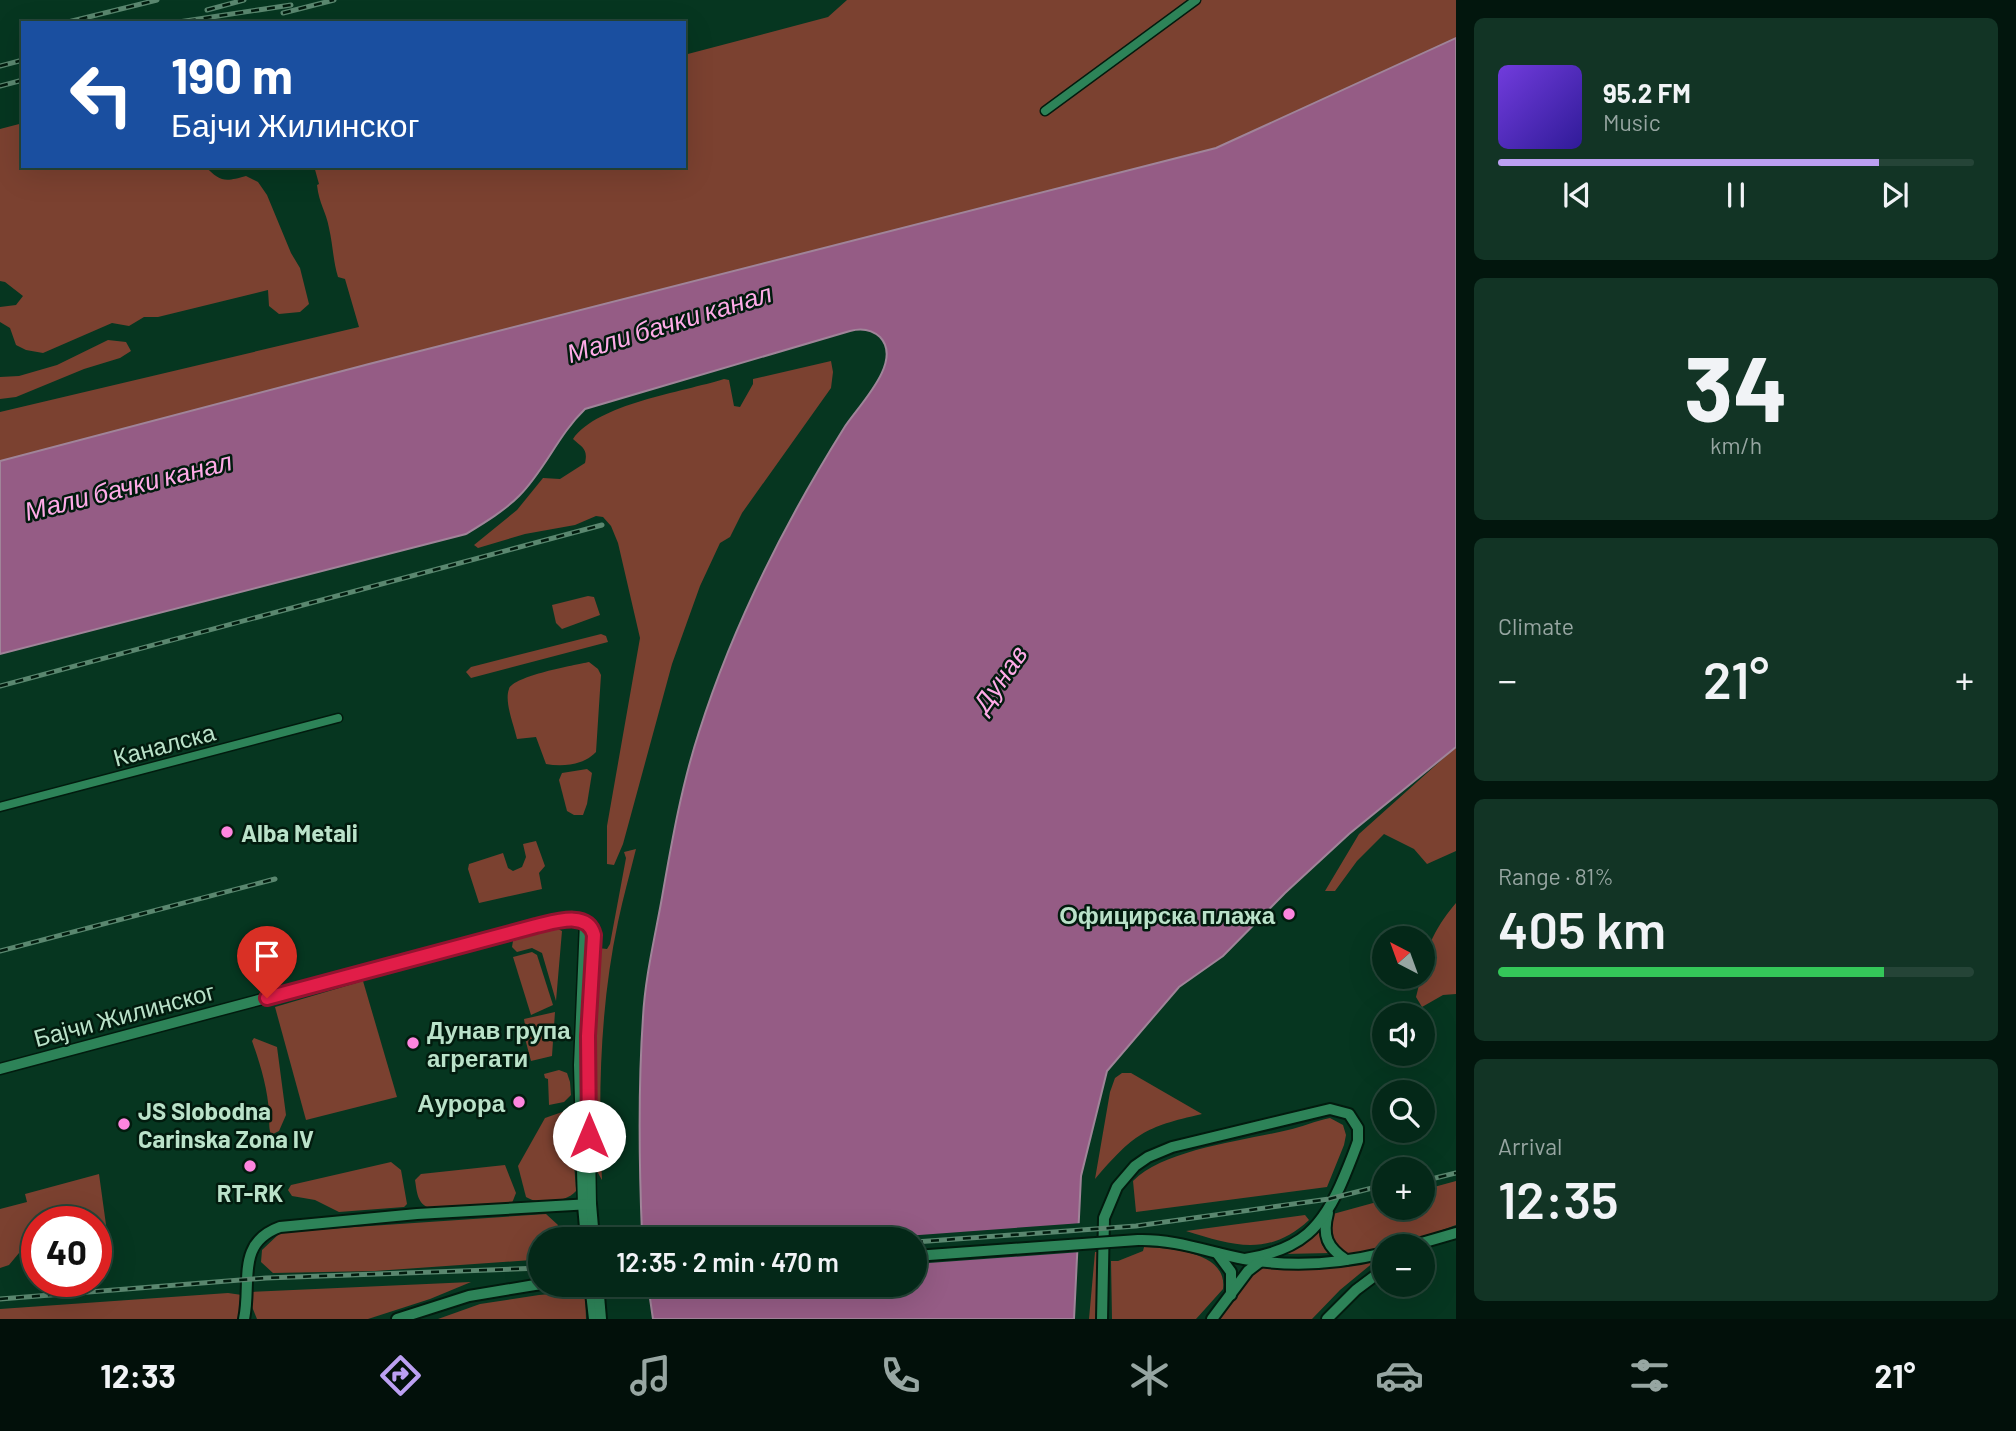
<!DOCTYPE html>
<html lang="en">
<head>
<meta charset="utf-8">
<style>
  body { margin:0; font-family:Barlow,sans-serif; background:#123425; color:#f1f3f6; height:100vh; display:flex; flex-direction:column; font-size:26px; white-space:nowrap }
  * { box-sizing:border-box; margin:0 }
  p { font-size:23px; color:#97a6a2 }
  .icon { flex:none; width:38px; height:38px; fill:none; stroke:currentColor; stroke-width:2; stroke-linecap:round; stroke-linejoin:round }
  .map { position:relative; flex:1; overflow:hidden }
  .panel { display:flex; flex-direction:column; gap:18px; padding:18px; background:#02160d; width:560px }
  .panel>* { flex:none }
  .top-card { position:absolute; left:21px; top:21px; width:665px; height:147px; border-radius:0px; box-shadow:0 7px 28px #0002,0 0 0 2px #254437; background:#1a4fa0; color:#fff; overflow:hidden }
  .needle { width:46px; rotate:319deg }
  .tools { position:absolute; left:1372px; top:926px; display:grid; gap:14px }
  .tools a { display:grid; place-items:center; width:63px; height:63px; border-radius:50%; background:#042818; box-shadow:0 7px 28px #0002,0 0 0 2px #254437; font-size:35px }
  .speed { position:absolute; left:21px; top:1206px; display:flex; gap:14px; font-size:35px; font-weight:700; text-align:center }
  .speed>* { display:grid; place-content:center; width:91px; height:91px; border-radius:50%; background:#042818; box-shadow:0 7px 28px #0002,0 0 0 2px #254437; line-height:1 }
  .speed .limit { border:10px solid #d22; background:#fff; color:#111 }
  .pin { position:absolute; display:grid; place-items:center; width:60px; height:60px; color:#fff; margin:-72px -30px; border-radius:50% 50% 50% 0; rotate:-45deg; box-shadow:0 0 7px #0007 }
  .pin .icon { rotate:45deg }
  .me { position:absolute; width:77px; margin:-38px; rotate:0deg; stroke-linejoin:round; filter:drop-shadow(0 0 5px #0008) }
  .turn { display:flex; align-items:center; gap:24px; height:147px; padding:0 35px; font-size:32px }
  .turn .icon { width:91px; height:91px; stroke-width:2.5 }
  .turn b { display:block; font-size:49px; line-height:60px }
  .big { font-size:52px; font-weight:600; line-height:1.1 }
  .panel .tile { flex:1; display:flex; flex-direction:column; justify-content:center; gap:10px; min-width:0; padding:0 24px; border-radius:10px; background:#123425 }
  .panel .dial { align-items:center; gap:0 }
  .dial b { font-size:91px; line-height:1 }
  .song { display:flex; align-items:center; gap:21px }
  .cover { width:84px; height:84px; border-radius:10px; background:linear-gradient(135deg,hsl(260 70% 55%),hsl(250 70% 35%)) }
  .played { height:7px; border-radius:4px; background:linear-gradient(90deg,#bca0f2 80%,#254437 80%) }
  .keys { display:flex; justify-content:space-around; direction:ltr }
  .heat { display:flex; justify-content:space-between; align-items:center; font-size:38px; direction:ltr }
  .charge { height:10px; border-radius:5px; background:linear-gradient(90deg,#34c759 81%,#254437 0) }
  .trip { position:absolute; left:528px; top:1227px; width:399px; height:70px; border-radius:35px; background:#042818; box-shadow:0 7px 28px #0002,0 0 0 2px #254437; font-weight:600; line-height:70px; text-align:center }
  .dock { display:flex; height:112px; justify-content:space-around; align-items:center; background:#02100a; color:#97a6a2 }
  .dock .icon { width:49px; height:49px }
  .dock .on { color:#bca0f2 }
  .dock b { font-size:32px; color:#f1f3f6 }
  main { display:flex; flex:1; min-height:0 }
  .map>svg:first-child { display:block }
  .green { fill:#7b4130 }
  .water { fill:#955c85; stroke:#a08499; stroke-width:2 }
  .pier { fill:#063620 }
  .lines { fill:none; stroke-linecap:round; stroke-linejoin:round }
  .minor-casing { stroke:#021b0e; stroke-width:11 }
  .tertiary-casing { stroke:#021b0e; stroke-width:13 }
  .secondary-casing { stroke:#021b0e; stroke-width:14 }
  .minor { stroke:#2d8358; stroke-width:8 }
  .tertiary { stroke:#2d8358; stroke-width:10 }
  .secondary { stroke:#2d8358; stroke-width:10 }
  .rail-casing { stroke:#5a876f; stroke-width:5 }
  .rail { stroke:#021b0e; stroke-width:2.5; stroke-dasharray:8; stroke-linecap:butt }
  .secondary-bridge-casing { stroke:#021b0e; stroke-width:14; stroke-linecap:butt }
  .secondary-bridge { stroke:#2d8358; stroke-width:10 }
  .route-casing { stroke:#92132f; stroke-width:18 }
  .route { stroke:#e11d48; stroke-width:12 }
  .poi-dot { fill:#fe85df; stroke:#021b0e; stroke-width:2.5 }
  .labels { text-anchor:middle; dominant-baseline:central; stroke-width:5; stroke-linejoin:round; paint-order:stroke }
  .street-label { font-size:24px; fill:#bae2c9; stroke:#021b0e }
  .poi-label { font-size:24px; font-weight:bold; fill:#bae2c9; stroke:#021b0e; text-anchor:start }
  .water-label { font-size:26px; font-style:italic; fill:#feabe7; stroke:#021b0e }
</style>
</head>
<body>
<main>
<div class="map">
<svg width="1456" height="1319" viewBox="0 0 1456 1319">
  <rect width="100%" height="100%" fill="#063620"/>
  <g class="green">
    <path d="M847,0H1456V38L1216,148L369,364L0,461V412L359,327L345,279L338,277C333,261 333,245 329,228C326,211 319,204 317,185L319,184L314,166H684V55L828,17Z"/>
    <path d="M23,123V166H205C220,182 225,182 246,176L258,182L267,195L291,253L300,268L309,304L300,312L279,314L269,306L268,290L158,317H144L129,326L112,323L43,353L26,350L16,345L10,328L0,322V307L16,305L23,296L5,282L0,281V129Z"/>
    <polygon points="108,340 126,342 131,351 120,358 84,369 16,397 0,399 0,377 19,376 57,365"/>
    <path d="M831,361L833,372L831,388L742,513L730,537L720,543L700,586L672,664L623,844L614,865L607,864V826L640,638L618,543L611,526L603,517L596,516L575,525L525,534L478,548L474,545L517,510L543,478L560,479L585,463C588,449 583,448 573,439C597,404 683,392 724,379L729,380L734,406L740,407L753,384V379Z"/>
    <polygon points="588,596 594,597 600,615 562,629 556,623 552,605"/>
    <polygon points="601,634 606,636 608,642 471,678 466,672 471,667"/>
    <path d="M589,662L598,669L601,675L596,752C584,765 563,767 546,764L536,737L517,739C514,725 504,702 509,689C513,676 575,665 589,662Z"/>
    <polygon points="1456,747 1456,851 1427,864 1414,849 1384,834 1357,861 1335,891 1325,891 1359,834"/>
    <polygon points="587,769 592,773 587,804 583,815 574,815 567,811 559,780 562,773"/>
    <polygon points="536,841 545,866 539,873 542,889 479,903 468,869 469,864 503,853 508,868 513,871 522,867 526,857 523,844"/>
    <path d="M636,849C630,873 623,898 618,922C600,1006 598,1095 602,1180L594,1166L593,1031L598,948L607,949L610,944L626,858L624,852Z"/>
    <path d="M1456,903V994L1443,995L1422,1007L1416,997L1421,977L1423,976C1423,949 1439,923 1456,903Z"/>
    <polygon points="556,928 562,931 556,1001 542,953 532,948 517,952 512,947 513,941"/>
    <polygon points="532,952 537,955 553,1005 531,1015 513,957"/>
    <polygon points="363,981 397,1097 306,1120 275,1007"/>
    <polygon points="555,1012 552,1056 531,1061 522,1027 525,1025 524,1019"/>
    <path d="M254,1038L277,1047L286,1115L279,1131L271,1135C268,1126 270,1122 269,1113C268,1090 260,1063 252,1041Z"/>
    <polygon points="559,1070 567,1073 570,1082 571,1095 564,1102 549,1105 548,1079 545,1078 544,1074"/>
    <path d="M1122,1073H1131L1202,1114C1144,1127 1134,1134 1095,1179L1110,1092L1115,1078Z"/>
    <path d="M565,1111L570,1114L571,1120L576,1191C566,1203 538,1205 526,1197L518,1166L545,1118Z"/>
    <path d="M1330,1118L1343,1125L1346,1135L1344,1145L1327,1187L1136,1212L1133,1181C1165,1149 1243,1141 1288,1130C1302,1127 1315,1121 1330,1118Z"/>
    <polygon points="391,1162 401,1170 407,1204 404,1207 339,1212 315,1200 292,1196 288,1190 291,1185"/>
    <path d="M505,1165L516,1193L512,1203L430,1208C417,1204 417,1192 415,1180L421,1174Z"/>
    <polygon points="99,1174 111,1261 105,1261 96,1253 96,1222 37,1222 37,1252 19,1253 9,1265 0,1268 0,1209 27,1202 25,1194"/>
    <path d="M1456,1181V1225C1434,1233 1366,1258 1347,1254C1339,1253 1331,1243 1331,1235C1330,1227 1329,1221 1333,1214L1384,1200V1208H1423V1190Z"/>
    <polygon points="546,1214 558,1225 551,1239 541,1239 541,1259 532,1260 375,1271 273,1273 261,1262 262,1250 281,1232"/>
    <path d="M1305,1215L1309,1220C1269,1257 1234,1246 1186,1231Z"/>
    <polygon points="1319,1228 1322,1245 1331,1253 1283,1254"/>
    <path d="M1144,1247C1171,1248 1228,1252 1223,1289L1196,1319H1112L1111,1261H1118L1143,1251Z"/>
    <polygon points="1095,1252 1101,1252 1099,1319 1089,1319"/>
    <polygon points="1380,1257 1340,1290 1312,1319 1218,1319 1235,1297 1246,1277 1262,1263"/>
    <polygon points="471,1282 430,1299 368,1319 257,1319 250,1302 250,1292"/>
    <polygon points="585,1291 586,1319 438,1319 480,1304 539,1295"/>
    <polygon points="228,1293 242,1295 240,1319 0,1319 0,1309"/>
  </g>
  <path class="water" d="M1456,38V747L1349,834L1285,893L1223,956L1179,987L1107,1071L1081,1176L1074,1319H653L648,1285L915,1284V1239H642V1234C639,1161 638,1090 643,1017C645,979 654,941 661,903C671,846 681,787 699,732C733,625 784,524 844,428C857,407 904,362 880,337C871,329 861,328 850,331L585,409C558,435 545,470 519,496C504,511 484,523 466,534L0,654V461L369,364L1216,148Z"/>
  <polygon class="pier" points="1082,1223 1081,1252 915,1264 915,1239 865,1239"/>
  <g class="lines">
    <g class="minor-casing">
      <g id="minor">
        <polyline points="1045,111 1196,0"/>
        <polyline points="0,807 338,718"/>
      </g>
    </g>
    <g class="tertiary-casing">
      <g id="tertiary">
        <polyline points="585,922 593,930 594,935 588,1036 591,1204"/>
        <polyline points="0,1069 536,926 569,920 585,922"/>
        <polyline points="583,1205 579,1065 585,922"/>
      </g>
    </g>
    <g class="secondary-casing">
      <g id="secondary">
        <polyline points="583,1205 586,1239"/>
        <path d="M1328,1213C1322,1236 1327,1247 1346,1260"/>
        <path d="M1138,1240C1175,1239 1208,1252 1244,1259C1290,1267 1339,1264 1384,1253"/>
        <polyline points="1411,1246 1456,1233"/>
        <polyline points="1217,1253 1231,1272 1231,1295"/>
        <polyline points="590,1284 594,1319"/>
        <polyline points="598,1284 601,1319"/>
        <path d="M244,1319C252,1283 235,1243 280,1227L417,1214L591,1204L594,1239"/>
        <polyline points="397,1319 469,1296 541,1284"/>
        <path d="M1102,1319L1104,1218L1117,1187L1135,1166L1148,1157L1172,1147L1330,1109L1349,1114L1358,1128V1141C1354,1153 1349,1165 1344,1177C1323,1228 1301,1250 1245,1259"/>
        <polyline points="1212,1319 1248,1271 1261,1261"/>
        <polyline points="1327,1319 1356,1290 1384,1269"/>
      </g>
    </g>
    <use href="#minor" class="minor"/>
    <use href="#tertiary" class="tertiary"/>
    <use href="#secondary" class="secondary"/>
    <g class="rail-casing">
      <g id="rail">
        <polyline points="207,10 244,0"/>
        <polyline points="283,13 334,0"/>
        <polyline points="64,23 157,0"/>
        <polyline points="172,23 291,5"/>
        <polyline points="0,66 23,60"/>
        <polyline points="0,86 23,80"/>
        <polyline points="0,686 602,525"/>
        <polyline points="0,951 275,879"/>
        <polyline points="1423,1181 1456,1173"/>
        <polyline points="915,1242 1136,1226 1329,1199 1384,1185"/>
        <polyline points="0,1299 266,1278 541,1268"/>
      </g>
    </g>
    <use href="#rail" class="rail"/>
    <g class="secondary-bridge-casing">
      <polyline id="secondary-bridge" points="915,1256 1138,1240"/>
    </g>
    <use href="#secondary-bridge" class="secondary-bridge"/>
  </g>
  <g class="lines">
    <g class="route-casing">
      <path id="route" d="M267,998L536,926C554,922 588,910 594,935L588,1036L589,1136"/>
    </g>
    <use href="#route" class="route"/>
  </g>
  <g class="poi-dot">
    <circle cx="227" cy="832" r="7"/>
    <circle cx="1289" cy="914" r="7"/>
    <circle cx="413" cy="1043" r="7"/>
    <circle cx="519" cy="1102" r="7"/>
    <circle cx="124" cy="1124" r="7"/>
    <circle cx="250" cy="1166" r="7"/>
  </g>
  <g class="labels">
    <g class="street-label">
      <text transform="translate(164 744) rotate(-15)">Каналска</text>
      <text transform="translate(124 1014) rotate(-15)">Бајчи Жилинског</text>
    </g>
    <g class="poi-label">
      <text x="241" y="832">Alba Metali</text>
      <text x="1275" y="914" text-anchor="end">Официрска плажа</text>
      <text x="427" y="1029">Дунав група<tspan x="427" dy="28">агрегати</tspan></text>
      <text x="505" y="1102" text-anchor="end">Аурора</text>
      <text x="138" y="1110">JS Slobodna<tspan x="138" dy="28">Carinska Zona IV</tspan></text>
      <text x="250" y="1192" text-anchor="middle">RT-RK</text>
    </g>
    <g class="water-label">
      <text transform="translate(669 322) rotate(-17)">Мали бачки канал</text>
      <text transform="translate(128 485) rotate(-14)">Мали бачки канал</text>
      <text transform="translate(999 678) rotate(-55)">Дунав</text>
    </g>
  </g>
</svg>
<div class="tools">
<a><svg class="needle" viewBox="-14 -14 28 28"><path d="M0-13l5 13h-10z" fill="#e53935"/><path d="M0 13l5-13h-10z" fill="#97a6a2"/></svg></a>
<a><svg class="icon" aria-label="sound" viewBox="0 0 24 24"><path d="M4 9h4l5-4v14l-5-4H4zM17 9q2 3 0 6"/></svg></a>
<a><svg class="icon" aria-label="search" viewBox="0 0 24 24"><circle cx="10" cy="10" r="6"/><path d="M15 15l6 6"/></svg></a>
<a>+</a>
<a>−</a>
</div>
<div class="speed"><div class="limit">40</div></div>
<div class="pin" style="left:267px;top:998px;background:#d93025"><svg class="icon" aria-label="arrive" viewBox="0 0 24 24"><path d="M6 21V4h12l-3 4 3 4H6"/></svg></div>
<svg class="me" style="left:589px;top:1136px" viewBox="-20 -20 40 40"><circle r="19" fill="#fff"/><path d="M0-13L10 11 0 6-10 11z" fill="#e11d48"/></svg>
<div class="trip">12:35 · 2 min · 470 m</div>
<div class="top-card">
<div class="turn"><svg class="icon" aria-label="left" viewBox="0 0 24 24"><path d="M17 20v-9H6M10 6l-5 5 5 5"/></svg><div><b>190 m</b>Бајчи Жилинског</div></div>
</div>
</div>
<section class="panel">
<div class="tile">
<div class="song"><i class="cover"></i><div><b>95.2 FM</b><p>Music</p></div></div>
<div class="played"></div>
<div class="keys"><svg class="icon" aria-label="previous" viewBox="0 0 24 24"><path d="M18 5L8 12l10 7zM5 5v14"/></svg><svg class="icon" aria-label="pause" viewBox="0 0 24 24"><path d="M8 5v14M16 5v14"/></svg><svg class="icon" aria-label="next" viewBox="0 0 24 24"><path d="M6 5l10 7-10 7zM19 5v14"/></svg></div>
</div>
<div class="tile dial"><b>34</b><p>km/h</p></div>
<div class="tile"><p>Climate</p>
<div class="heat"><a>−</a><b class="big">21°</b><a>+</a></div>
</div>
<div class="tile"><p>Range · 81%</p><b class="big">405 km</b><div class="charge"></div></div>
<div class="tile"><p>Arrival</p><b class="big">12:35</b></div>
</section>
</main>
<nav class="dock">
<b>12:33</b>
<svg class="icon on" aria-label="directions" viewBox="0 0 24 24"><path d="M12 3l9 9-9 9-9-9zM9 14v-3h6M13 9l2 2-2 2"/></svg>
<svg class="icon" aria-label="music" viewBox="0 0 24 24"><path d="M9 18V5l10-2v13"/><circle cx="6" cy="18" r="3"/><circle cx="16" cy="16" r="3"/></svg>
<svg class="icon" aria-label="phone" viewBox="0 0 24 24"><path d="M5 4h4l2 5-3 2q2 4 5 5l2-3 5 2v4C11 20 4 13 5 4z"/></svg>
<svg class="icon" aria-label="climate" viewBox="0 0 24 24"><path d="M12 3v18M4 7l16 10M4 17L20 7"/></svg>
<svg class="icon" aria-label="car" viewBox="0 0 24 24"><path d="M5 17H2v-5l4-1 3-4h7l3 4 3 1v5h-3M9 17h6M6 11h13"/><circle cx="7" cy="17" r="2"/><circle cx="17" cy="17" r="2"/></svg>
<svg class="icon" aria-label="filters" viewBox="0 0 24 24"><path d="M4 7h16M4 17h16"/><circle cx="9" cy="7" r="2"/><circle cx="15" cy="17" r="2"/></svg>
<b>21°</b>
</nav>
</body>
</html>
